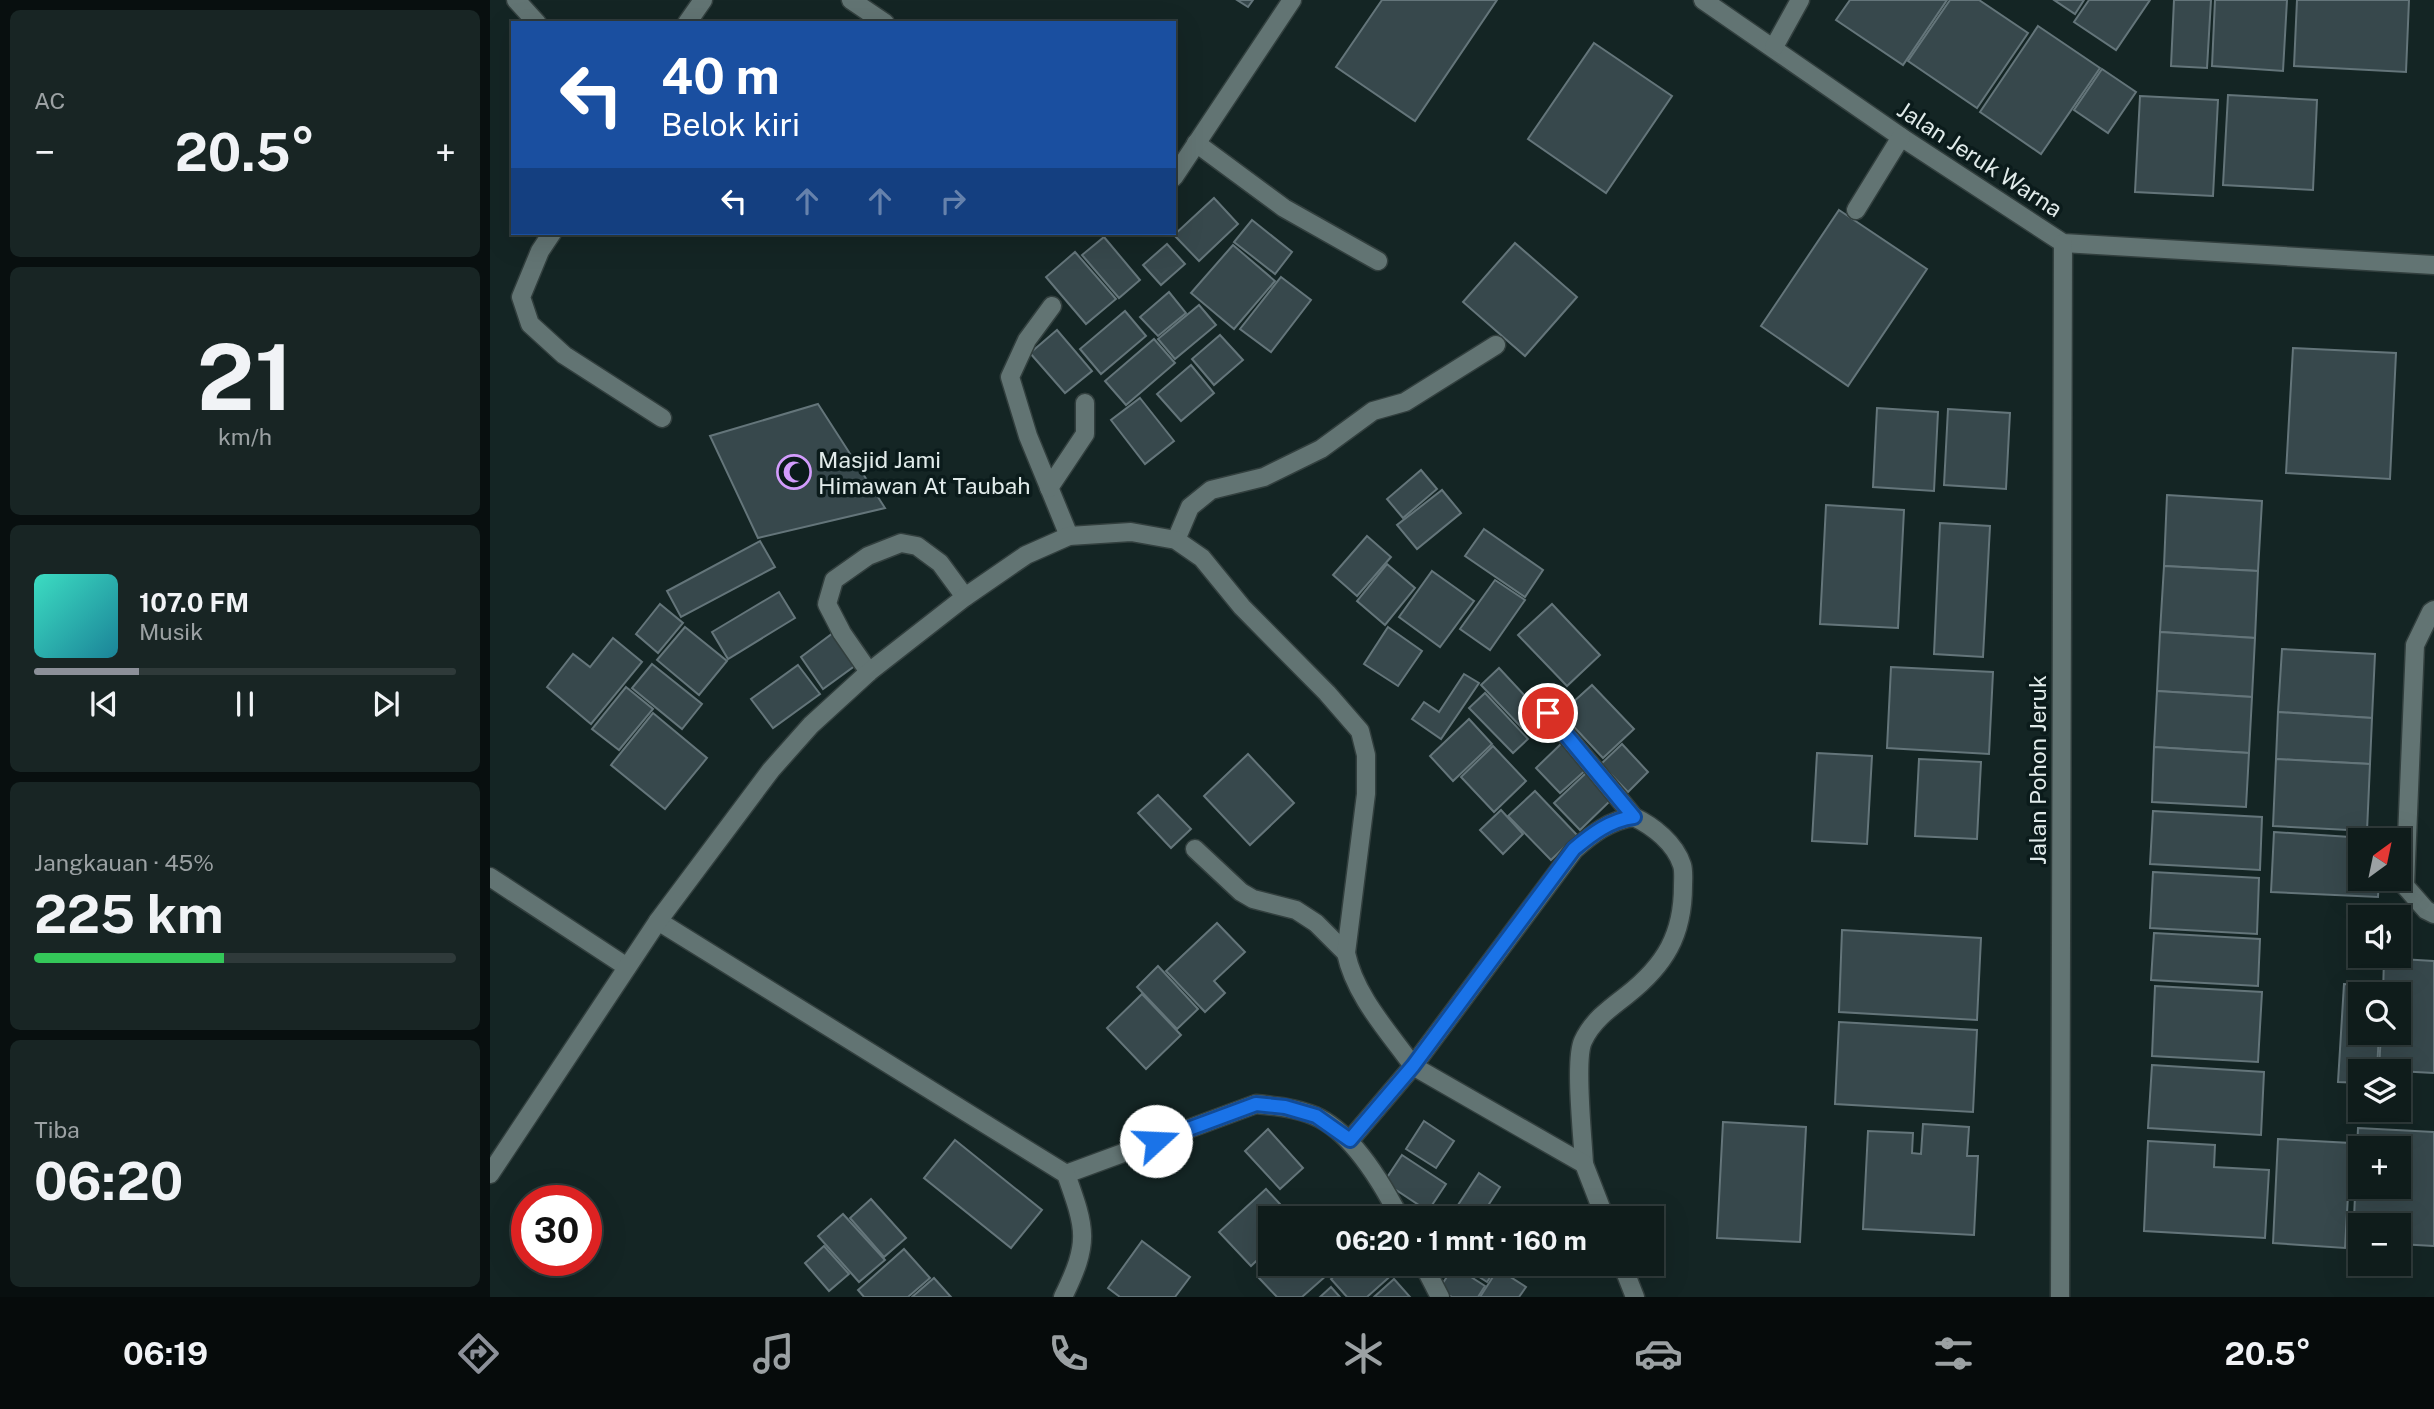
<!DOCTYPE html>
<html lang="id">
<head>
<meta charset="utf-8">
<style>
  body { margin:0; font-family:"Public Sans",sans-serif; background:#182524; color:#f1f3f6; height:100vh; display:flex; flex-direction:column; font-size:26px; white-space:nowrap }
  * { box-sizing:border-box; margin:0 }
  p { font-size:23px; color:#9ba1a3 }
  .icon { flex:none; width:38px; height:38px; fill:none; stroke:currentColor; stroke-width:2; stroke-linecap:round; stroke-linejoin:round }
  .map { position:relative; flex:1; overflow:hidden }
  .side { display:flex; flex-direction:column; gap:10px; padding:10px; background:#080f0f; width:490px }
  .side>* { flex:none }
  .top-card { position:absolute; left:21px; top:21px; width:665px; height:214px; border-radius:0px; box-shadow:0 7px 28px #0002,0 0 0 2px #2f3a3a; background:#1a4fa0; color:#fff; overflow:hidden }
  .needle { width:46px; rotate:33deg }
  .buttons { position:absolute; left:1858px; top:828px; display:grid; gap:14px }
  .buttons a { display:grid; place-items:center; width:63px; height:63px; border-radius:0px; background:#0f1c1b; box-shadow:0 7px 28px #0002,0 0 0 2px #2f3a3a; font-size:35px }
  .speed { position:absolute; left:21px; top:1185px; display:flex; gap:14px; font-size:35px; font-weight:700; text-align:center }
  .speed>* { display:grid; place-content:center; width:91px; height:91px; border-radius:50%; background:#0f1c1b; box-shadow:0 7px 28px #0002,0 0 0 2px #2f3a3a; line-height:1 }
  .speed .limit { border:10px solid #d22; background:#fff; color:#111 }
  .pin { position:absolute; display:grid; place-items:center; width:60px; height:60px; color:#fff; margin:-30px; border:4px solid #fff; border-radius:50%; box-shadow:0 2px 7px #0007 }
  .me { position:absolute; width:77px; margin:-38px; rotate:70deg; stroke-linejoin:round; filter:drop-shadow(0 0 5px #0008) }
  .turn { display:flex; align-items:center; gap:24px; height:147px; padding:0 35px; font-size:32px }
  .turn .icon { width:91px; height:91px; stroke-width:2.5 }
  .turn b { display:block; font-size:49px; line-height:60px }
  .lanes { display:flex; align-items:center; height:66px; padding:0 35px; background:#0003; justify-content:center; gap:35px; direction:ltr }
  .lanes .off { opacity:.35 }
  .big { font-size:52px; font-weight:700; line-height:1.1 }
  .side .widget { flex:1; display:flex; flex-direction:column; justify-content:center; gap:10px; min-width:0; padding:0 24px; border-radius:10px; background:#182524 }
  .side .dial { align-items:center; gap:0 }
  .dial b { font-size:91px; line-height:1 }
  .song { display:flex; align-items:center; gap:21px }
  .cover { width:84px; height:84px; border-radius:10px; background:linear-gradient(135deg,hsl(170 70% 55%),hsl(190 70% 35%)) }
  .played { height:7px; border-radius:4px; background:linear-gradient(90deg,#8c9099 25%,#2f3a3a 25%) }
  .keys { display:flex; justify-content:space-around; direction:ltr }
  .heat { display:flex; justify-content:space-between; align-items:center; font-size:38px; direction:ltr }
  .charge { height:10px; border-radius:5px; background:linear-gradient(90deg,#34c759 45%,#2f3a3a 0) }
  .trip { position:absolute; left:768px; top:1206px; width:406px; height:70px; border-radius:0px; background:#0f1c1b; box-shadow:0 7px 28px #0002,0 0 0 2px #2f3a3a; font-weight:700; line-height:70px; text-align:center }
  .tab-bar { display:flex; height:112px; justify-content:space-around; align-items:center; background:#060b0b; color:#9ba1a3 }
  .tab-bar .icon { width:49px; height:49px }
  .tab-bar .selected { color:#8c9099 }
  .tab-bar b { font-size:32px; color:#f1f3f6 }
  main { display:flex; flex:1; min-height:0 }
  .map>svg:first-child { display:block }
  .building { fill:#37484c; stroke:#64757a; stroke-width:2; fill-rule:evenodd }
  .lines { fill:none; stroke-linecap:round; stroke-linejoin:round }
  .minor-casing { stroke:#323f3e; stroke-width:21 }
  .minor { stroke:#627473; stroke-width:18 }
  .route-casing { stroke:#114b97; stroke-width:18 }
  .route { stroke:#1a73e8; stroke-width:12 }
  .labels { text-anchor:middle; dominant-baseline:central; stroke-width:7; stroke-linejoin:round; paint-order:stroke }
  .street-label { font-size:23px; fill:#e1ebea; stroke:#0b1b1b }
  .poi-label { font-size:23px; fill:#e1ebea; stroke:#0b1b1b; text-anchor:start }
</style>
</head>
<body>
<main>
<section class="side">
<div class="widget"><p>AC</p>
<div class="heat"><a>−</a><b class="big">20.5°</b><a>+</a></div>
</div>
<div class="widget dial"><b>21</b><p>km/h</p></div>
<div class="widget">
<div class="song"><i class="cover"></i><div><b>107.0 FM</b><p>Musik</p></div></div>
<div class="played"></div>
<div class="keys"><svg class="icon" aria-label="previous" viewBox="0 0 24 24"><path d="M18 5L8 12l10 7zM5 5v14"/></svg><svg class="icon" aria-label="pause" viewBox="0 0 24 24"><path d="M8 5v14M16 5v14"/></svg><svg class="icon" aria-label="next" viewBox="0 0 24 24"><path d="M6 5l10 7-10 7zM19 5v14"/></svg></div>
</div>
<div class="widget"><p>Jangkauan · 45%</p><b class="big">225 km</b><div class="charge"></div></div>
<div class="widget"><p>Tiba</p><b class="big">06:20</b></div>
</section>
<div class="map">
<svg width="1944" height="1297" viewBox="0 0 1944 1297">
  <rect width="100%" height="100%" fill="#142524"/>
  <g class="building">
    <polygon points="747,0 763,0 758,7"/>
    <polygon points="892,0 1007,0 925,121 846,67"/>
    <polygon points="1360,0 1457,0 1413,65 1346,20"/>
    <polygon points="1460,0 1489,0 1538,33 1487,108 1418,61"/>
    <polygon points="1564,0 1594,0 1585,14"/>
    <polygon points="1599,0 1660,0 1626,50 1584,22"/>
    <polygon points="1684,0 1721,0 1717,68 1681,66"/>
    <polygon points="1725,0 1797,0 1793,71 1722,66"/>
    <polygon points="1807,0 1919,0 1916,72 1804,66"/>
    <polygon points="1548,26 1610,68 1551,154 1490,112"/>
    <polygon points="1104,43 1182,96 1116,193 1038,139"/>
    <polygon points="1612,69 1646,92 1618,133 1584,110"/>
    <polygon points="1738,95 1827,100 1823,190 1733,185"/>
    <polygon points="1650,96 1728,100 1723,196 1645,192"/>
    <polygon points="724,198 748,224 709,261 684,235"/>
    <polygon points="1349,210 1437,269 1358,386 1271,326"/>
    <polygon points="762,220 802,252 785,274 744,242"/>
    <polygon points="614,237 650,280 629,298 592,255"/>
    <polygon points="1025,243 1087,297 1035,356 973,302"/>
    <polygon points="677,244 695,264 671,285 653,265"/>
    <polygon points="743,245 785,281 744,329 701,293"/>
    <polygon points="585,252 626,299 596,324 556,277"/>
    <polygon points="791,277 821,300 781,352 750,329"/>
    <polygon points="679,292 696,313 668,336 650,317"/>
    <polygon points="709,305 726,325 685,359 668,339"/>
    <polygon points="635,311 656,336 611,374 590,349"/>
    <polygon points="567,330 602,371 575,393 540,353"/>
    <polygon points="730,335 753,360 724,385 702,359"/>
    <polygon points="664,339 685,363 636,405 615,381"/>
    <polygon points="1803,348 1906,353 1900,479 1796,473"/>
    <polygon points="701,365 724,393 691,421 667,394"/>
    <polygon points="650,398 684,441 655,464 621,420"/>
    <polygon points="328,404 395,508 268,538 220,436"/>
    <polygon points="1387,408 1448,412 1444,491 1383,487"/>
    <polygon points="1458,409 1520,413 1516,489 1454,485"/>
    <polygon points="931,470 947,489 913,518 897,499"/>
    <polygon points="952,490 971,513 927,549 907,525"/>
    <polygon points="1677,495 1772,501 1768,571 1674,566"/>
    <polygon points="1336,505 1414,510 1408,628 1330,624"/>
    <polygon points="1450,523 1500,526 1493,657 1444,654"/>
    <polygon points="994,529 1053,570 1035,597 975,556"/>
    <polygon points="877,536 901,557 867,596 843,575"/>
    <polygon points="270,541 285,567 191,617 177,591"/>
    <polygon points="897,564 925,588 895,625 867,601"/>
    <polygon points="1674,566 1768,571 1765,638 1670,632"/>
    <polygon points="942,571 984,601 950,647 909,617"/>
    <polygon points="1005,580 1035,600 1000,650 970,629"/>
    <polygon points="289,592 305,618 238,659 222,632"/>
    <polygon points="170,604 193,623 168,653 146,634"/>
    <polygon points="1062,604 1110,655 1077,686 1028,635"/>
    <polygon points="195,627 237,661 209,695 167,660"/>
    <polygon points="898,627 932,651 908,686 874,664"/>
    <polygon points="1670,632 1765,638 1762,697 1667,691"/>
    <polygon points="343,633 366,665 333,689 311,657"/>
    <polygon points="123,638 152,662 101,724 57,687 83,654 100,667"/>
    <polygon points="1792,649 1885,654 1882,718 1788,712"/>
    <polygon points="162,664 212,704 192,729 142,688"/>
    <polygon points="308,665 330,694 283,728 261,699"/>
    <polygon points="1401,667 1503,672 1499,754 1397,748"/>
    <polygon points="1009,668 1049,711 1032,728 991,685"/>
    <polygon points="974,674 989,683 951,739 922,719 934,702 949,712"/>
    <polygon points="1102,685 1144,729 1113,758 1071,713"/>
    <polygon points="136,687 163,709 129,750 102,729"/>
    <polygon points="1667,691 1762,697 1759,753 1664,747"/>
    <polygon points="995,693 1038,739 1023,753 979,708"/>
    <polygon points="1788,712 1882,718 1880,764 1786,759"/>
    <polygon points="163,713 217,758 175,809 121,765"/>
    <polygon points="979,719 1002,744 963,781 940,756"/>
    <polygon points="1073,742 1098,768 1070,793 1046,768"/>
    <polygon points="1132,744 1158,772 1138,792 1111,764"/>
    <polygon points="1003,746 1036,781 1004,812 971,777"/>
    <polygon points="1664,747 1759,753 1756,807 1662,802"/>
    <polygon points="1327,753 1382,756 1377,844 1322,841"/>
    <polygon points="758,754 804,803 760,845 714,796"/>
    <polygon points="1429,759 1491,762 1487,839 1425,836"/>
    <polygon points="1786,759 1880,764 1877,831 1783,826"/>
    <polygon points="1096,773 1121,800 1090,830 1064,803"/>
    <polygon points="1045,791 1087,835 1061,860 1018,816"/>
    <polygon points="668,795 701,829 681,848 648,813"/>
    <polygon points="1011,810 1033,834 1013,854 990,830"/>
    <polygon points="1663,811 1772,817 1770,870 1660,864"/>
    <polygon points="1784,832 1891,839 1871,840 1871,878 1889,878 1888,897 1781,892"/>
    <polygon points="1663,872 1769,878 1767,934 1660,928"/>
    <polygon points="727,923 755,952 724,981 735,993 715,1012 676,971"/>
    <polygon points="1352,930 1491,938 1487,1020 1349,1012"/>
    <polygon points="1664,933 1770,939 1768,986 1661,980"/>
    <polygon points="1894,958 1944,961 1944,1073 1889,1070 1891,1032 1909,1032 1909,994 1893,994"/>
    <polygon points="668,966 708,1009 687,1029 647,987"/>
    <polygon points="1854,984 1892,987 1891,994 1871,994 1871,1032 1889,1032 1887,1071 1871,1071 1871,1083 1848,1082"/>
    <polygon points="1665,986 1772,992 1768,1062 1662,1056"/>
    <polygon points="652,994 691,1035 656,1069 617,1028"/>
    <polygon points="1349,1022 1487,1030 1483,1112 1345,1104"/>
    <polygon points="1662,1065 1774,1072 1771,1135 1658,1128"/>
    <polygon points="934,1121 964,1141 946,1168 916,1149"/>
    <polygon points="1233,1122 1316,1127 1310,1242 1227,1238"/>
    <polygon points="1433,1124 1479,1127 1477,1156 1488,1156 1484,1235 1373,1229 1378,1131 1423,1133 1422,1153 1431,1154"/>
    <path d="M1868,1128L1944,1132V1246L1909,1244V1225H1871V1242L1863,1241ZM1871,1148H1909V1186H1871Z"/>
    <polygon points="778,1129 813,1168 790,1189 755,1151"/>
    <polygon points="1788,1139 1861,1143 1855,1248 1783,1243"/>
    <polygon points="465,1140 552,1210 521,1248 434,1178"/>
    <polygon points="1658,1141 1725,1145 1724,1167 1779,1170 1775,1238 1654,1231"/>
    <polygon points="912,1155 956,1184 938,1211 894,1182"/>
    <polygon points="989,1173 1010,1187 990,1218 988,1218 968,1205"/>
    <polygon points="776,1189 803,1218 780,1218 780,1248 761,1266 729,1232"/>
    <polygon points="381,1199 416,1238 394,1257 360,1218"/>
    <polygon points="843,1211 849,1218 835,1218"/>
    <polygon points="965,1211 976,1218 961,1218"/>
    <polygon points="353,1214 395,1260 369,1282 328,1236"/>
    <polygon points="652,1241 700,1277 685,1297 630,1297 618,1288"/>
    <polygon points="334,1246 359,1274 339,1291 315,1263"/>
    <polygon points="414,1249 440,1278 418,1297 374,1297 368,1290"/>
    <polygon points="786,1264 843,1264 846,1267 812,1297 787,1297 769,1278"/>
    <polygon points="858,1264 897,1264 905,1272 877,1297 857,1297 841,1279"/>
    <polygon points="969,1264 1009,1264 997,1282"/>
    <polygon points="964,1266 995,1286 988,1297 962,1297 949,1289"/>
    <polygon points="1008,1269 1036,1287 1029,1297 990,1297"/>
    <polygon points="444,1278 461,1297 422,1297"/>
    <polygon points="904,1279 920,1297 884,1297"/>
    <polygon points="841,1287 850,1297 830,1297"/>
  </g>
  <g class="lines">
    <g class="minor-casing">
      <g id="minor">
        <polyline points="26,0 47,23"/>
        <polyline points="361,0 395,23"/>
        <polyline points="1213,0 1411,137 1573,243 1944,265"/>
        <polyline points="197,23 213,0"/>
        <polyline points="1284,47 1310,0"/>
        <polyline points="706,143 794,208 888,261"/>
        <polyline points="684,177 802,0"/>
        <polyline points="1366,210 1411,137"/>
        <polyline points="62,233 50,251 31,297 40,324 74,355 172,418"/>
        <polyline points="562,306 537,340 520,377 538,436 579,536"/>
        <polyline points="559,488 595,434 595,403"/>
        <polyline points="686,540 700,507 721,490 774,477 831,449 883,411 915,402 1006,345"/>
        <polyline points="1944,610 1941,612 1925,645 1915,886 1936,910 1944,914"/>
        <polyline points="379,672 352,633 337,604 344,580 378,556 411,543 427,546 450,563 475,597"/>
        <path d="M1058,713L1144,817C1163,826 1185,843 1192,865C1194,871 1193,880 1193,886C1193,935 1175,965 1137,995C1120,1008 1102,1021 1093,1041C1084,1060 1093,1139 1094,1164"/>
        <polyline points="705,849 751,892 763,899 806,910 826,923 856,953"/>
        <polyline points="0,877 137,967"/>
        <path d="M168,921L576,1174L766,1104C786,1106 806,1108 825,1116C862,1132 892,1183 910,1218"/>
        <path d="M0,1174L168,921L281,770L321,725L379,672L475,597L536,555L579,536L641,532L686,540L712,558L752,607L837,693L870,731L876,755V794L856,953C865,996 898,1031 923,1066L860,1140"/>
        <path d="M1115,1218L1094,1164L923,1066L1084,850C1102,834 1120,820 1144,817"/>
        <polyline points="933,1264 950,1297"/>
        <polyline points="1132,1264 1145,1297"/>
        <path d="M573,1297C600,1242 596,1230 576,1174"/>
        <polyline points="1570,1297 1573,243"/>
      </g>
    </g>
    <use href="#minor" class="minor"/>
  </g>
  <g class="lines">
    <g class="route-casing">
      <path id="route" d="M666,1141L766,1104L795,1107L826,1116L860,1140L923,1066L1084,849C1102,834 1120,820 1144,817L1058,713"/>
    </g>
    <use href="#route" class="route"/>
  </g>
  <defs>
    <g id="mosque-ring" transform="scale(1.75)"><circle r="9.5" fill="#0b1b1b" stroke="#d39cfd" stroke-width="1.5"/><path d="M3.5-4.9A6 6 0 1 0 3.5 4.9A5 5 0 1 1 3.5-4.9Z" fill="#d39cfd"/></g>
  </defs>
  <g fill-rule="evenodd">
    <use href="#mosque-ring" x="304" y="472"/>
  </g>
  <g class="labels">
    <g class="street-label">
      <text transform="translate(1490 159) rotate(33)">Jalan Jeruk Warna</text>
      <text transform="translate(1547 770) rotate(-90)">Jalan Pohon Jeruk</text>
    </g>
    <g class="poi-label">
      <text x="328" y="459">Masjid Jami<tspan x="328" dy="26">Himawan At Taubah</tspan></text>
    </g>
  </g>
</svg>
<div class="buttons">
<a><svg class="needle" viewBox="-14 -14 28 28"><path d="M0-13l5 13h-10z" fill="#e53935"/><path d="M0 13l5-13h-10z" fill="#9ba1a3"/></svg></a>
<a><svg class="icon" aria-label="sound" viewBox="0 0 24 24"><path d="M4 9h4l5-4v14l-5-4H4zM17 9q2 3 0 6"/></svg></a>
<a><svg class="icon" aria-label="search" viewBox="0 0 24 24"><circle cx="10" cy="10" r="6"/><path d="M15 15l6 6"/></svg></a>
<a><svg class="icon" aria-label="layers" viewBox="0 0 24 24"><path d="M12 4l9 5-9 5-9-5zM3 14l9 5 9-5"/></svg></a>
<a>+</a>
<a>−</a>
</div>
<div class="speed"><div class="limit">30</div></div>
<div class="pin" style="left:1058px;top:713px;background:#d93025"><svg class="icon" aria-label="arrive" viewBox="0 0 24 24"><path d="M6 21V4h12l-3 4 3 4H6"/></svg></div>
<svg class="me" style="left:666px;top:1141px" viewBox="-20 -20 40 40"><circle r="19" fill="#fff"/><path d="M0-13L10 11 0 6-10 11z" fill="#1a73e8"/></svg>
<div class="trip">06:20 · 1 mnt · 160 m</div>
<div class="top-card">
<div class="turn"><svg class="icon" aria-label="left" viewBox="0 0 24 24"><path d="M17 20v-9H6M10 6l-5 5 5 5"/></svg><div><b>40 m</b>Belok kiri</div></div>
<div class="lanes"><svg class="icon" aria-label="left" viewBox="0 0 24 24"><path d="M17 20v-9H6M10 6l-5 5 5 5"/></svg><svg class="icon off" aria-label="ahead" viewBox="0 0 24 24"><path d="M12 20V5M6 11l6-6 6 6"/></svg><svg class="icon off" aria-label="ahead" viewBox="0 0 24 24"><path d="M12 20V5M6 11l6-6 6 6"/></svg><svg class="icon off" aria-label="right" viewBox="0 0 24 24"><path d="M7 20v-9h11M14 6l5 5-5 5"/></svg></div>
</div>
</div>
</main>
<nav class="tab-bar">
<b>06:19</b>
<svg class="icon selected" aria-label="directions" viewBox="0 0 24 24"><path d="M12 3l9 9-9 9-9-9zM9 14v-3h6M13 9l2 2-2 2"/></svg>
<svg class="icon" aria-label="music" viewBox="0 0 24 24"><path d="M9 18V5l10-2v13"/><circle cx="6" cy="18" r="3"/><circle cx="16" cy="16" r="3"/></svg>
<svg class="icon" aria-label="phone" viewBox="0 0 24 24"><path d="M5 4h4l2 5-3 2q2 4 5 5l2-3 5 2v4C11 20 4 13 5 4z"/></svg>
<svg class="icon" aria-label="climate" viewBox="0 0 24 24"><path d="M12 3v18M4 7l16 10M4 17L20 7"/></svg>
<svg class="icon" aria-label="car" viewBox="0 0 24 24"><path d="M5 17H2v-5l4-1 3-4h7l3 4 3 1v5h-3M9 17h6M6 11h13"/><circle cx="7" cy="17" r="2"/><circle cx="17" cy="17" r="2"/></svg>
<svg class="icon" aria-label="filters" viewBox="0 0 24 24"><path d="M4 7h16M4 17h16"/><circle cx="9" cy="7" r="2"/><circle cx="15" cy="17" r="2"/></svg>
<b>20.5°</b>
</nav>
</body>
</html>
